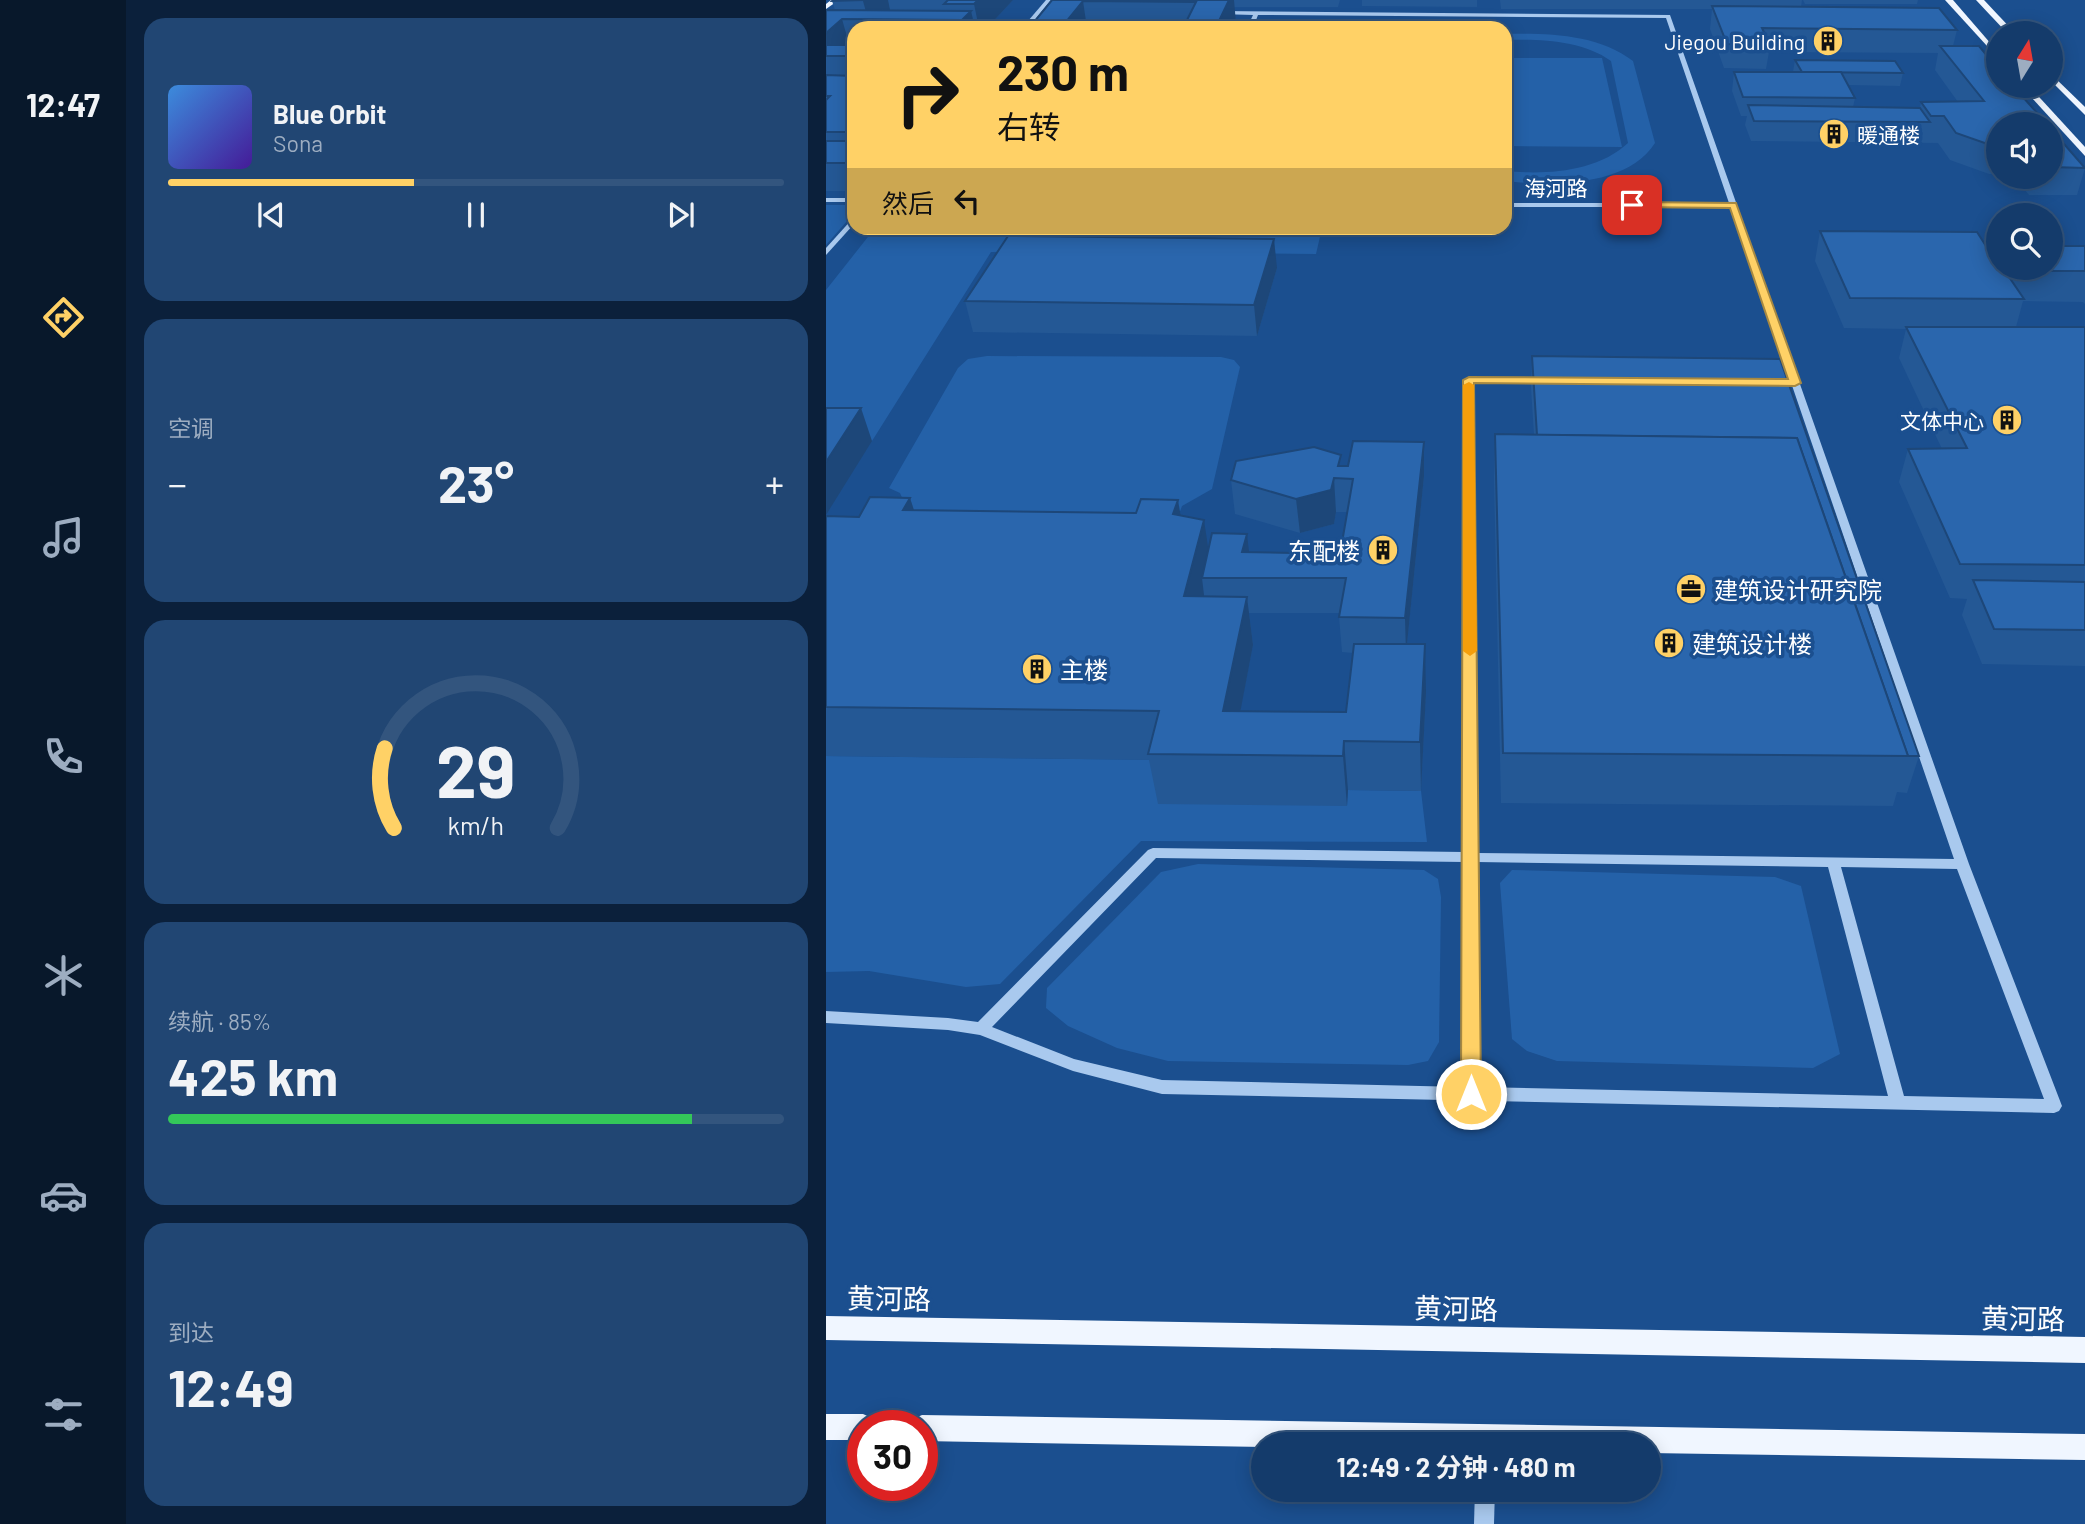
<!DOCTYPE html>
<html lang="zh">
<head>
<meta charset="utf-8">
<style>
  body { margin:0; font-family:Barlow,"Noto Sans SC",sans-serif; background:#214673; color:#f1f3f6; height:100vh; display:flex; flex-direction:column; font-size:26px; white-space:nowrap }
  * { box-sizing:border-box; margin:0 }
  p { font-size:23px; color:#9dadc1 }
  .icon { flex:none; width:38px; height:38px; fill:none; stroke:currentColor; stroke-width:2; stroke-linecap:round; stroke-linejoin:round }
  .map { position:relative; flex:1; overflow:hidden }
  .sheet { display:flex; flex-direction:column; gap:18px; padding:18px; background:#0b203b; width:700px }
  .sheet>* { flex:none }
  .top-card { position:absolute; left:21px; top:21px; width:665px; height:214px; border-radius:21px; box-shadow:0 4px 18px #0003,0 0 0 2px #33557e; background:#ffd166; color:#111; overflow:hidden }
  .needle { width:46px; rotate:11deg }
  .fabs { position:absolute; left:1160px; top:21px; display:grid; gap:14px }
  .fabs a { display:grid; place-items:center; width:77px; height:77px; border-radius:50%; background:#143b6b; box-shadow:0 4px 18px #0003,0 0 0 2px #33557e; font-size:35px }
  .speed { position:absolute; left:21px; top:1410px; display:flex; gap:14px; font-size:35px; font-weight:700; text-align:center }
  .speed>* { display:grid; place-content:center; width:91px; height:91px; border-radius:50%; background:#143b6b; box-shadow:0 4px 18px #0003,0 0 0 2px #33557e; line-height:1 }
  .speed .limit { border:10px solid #d22; background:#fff; color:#111 }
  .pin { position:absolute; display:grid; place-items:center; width:60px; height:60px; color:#fff; margin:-30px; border-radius:14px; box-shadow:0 4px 10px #0006 }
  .me { position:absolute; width:77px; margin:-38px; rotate:0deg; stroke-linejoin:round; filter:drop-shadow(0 0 5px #0008) }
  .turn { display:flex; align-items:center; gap:24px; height:147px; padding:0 35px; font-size:32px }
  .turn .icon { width:91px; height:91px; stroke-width:2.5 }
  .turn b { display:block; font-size:49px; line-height:60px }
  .then { display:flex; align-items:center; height:66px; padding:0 35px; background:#0003; gap:14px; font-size:26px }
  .big { font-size:52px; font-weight:700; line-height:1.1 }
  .sheet .tile { flex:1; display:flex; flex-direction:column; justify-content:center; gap:10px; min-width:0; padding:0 24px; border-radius:21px; background:#214673 }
  .sheet .dial { align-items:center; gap:0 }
  .dial svg { height:182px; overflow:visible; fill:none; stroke:#33557e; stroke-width:7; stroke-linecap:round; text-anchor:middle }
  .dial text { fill:#f1f3f6; stroke:none }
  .song { display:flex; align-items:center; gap:21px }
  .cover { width:84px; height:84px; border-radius:10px; background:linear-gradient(135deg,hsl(210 70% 55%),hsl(260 70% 35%)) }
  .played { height:7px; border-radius:4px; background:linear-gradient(90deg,#ffd166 40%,#33557e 40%) }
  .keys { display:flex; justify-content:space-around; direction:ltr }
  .heat { display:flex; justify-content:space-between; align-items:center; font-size:38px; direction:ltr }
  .charge { height:10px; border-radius:5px; background:linear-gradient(90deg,#34c759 85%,#33557e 0) }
  .trip { position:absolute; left:425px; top:1432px; width:410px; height:70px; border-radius:35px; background:#143b6b; box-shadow:0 4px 18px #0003,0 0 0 2px #33557e; font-weight:700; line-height:70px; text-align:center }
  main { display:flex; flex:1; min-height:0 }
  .tabs { display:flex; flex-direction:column; width:126px; justify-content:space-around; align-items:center; background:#08182b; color:#9dadc1 }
  .tabs .icon { width:49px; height:49px }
  .tabs .active { color:#ffd166 }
  .tabs b { font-size:32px; color:#f1f3f6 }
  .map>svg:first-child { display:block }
  .green { fill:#2461a8 }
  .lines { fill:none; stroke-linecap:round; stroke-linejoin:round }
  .minor { fill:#a9c9ee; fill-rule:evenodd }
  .major { fill:#f0f6ff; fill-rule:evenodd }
  .wall { fill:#245895; fill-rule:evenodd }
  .shaded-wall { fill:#1d4779 }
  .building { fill:#2a66ad; stroke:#1d4779; stroke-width:2 }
  .route { fill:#ffd166; stroke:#a68842; stroke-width:2 }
  .slow { fill:#f59e0b }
  .labels { text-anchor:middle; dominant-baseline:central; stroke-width:7; stroke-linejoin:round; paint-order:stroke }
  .far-poi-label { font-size:21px; fill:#fff; stroke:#1b4f8f; text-anchor:end }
  .far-street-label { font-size:21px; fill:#fff; stroke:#1b4f8f }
  .poi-label { font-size:24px; fill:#fff; stroke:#1b4f8f; text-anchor:start }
  .near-street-label { font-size:28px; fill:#fff; stroke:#1b4f8f }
</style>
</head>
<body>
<main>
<nav class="tabs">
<b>12:47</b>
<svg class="icon active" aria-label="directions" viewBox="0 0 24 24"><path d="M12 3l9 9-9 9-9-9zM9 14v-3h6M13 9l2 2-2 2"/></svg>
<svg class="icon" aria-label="music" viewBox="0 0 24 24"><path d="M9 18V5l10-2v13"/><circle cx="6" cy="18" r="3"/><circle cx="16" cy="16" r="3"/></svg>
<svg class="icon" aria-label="phone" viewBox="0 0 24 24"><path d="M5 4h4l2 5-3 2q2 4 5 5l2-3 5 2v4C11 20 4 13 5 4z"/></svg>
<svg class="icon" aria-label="climate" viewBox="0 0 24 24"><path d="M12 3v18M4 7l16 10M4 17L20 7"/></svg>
<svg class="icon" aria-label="car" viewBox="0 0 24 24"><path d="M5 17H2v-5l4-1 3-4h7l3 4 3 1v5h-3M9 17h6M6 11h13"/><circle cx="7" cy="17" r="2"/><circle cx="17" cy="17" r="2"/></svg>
<svg class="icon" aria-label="filters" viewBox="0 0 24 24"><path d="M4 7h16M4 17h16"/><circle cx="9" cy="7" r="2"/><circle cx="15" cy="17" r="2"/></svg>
</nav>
<section class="sheet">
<div class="tile">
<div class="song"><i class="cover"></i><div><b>Blue Orbit</b><p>Sona</p></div></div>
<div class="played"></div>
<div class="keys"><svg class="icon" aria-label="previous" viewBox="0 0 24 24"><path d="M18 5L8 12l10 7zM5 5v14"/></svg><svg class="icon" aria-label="pause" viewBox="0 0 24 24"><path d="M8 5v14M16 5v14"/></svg><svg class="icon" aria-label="next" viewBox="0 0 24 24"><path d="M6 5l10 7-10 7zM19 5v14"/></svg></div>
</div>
<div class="tile"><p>空调</p>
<div class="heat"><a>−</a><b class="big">23°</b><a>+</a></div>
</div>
<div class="tile dial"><svg viewBox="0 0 100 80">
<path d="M14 69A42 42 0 1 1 86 69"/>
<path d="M14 69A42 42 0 0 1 10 34" stroke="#ffd166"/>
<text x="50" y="56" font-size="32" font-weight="700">29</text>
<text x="50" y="72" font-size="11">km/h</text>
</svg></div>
<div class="tile"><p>续航 · 85%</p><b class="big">425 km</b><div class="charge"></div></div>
<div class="tile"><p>到达</p><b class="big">12:49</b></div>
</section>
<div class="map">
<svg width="1259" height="1524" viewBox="0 0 1259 1524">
  <rect width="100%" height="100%" fill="#1b4f8f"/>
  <g class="green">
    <polygon points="453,22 569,22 568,28 450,28"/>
    <path d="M679,34C721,33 772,34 807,61L829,143C801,187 726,186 679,181V171C720,175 771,172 802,143L785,61C756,40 714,39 679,40Z"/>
    <polygon points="679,58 776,58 796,147 679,146"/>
    <polygon points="0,205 28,205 28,213 0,245"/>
    <polygon points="49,228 320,228 316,236 264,238 257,250 165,252 46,441 0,441 0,290"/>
    <polygon points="355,228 496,228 490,254 394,253 396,238 351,236"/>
    <polygon points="161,356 395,357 408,360 414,367 386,489 356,506 349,525 67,522 78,502 74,493 63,488 132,368 142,359"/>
    <polygon points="0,756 343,760 520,806 522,790 595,791 601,842 315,841 174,984 140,987 43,971 0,972"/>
    <polygon points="372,864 598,870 612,879 615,897 613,1042 602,1061 582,1065 342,1061 291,1048 242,1026 220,1008 221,988 335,872"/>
    <polygon points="686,870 949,877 975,886 1014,1054 987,1068 731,1061 701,1051 686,1039 674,883"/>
  </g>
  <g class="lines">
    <g class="minor">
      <polygon points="220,0 225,0 202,28 196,28"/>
      <path d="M394,11L844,15L1143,864L1236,1106L1233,1111L1228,1113L336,1094L247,1071L154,1035L122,1030L0,1023V1011L122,1018L152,1022L322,850L327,848L638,852L639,380L643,377L720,378L724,381L720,384L647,383L651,853L1128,859L905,207H679V203H903L840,18L432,15L427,28H421L427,15L392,14ZM330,858L638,862L637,1087L336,1080L248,1059L166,1027ZM651,862L1002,867L1062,1096L653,1087ZM1015,867L1131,869L1218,1099L1078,1096Z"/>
      <rect x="0" y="198" width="28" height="4"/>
      <polygon points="28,217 28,224 0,255 0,248"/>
      <polygon points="649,1489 669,1489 668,1524 648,1524"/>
    </g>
    <g class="major">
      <polygon points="5,0 13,0 0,9 0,4"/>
      <polygon points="1119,0 1127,0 1172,52 1172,58"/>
      <polygon points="1150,0 1158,0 1189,33 1181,33"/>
      <polygon points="1225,74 1259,107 1259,115 1225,81"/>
      <polygon points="1195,86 1203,86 1259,147 1259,156"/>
      <polygon points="0,1316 1259,1337 1259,1363 0,1340"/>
      <polygon points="0,1414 37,1414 46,1418 50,1426 37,1426 37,1440 0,1440"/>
      <polygon points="96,1415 1259,1434 1259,1460 822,1453 822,1444 438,1444 438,1447 96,1441 96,1426 83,1426 87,1419"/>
    </g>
  </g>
  <g class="wall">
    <polygon points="7,0 187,0 161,28 28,28 28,191 0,191 0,10 9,10 6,1"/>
    <polygon points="226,0 514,0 512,7 408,7 410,23 408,28 204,28 204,27"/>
    <polygon points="536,0 651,0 651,7 536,6"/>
    <polygon points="674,0 976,0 975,7 1131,30 1127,46 1172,124 1172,174 1163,174 1124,160 1112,143 925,141 919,125 921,116 915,116 906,91 908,72 967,72 969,60 1077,73 1074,86 1022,85 1029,98 1027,107 1094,108 1095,102 1132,102 1109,70 1112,53 943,52 940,69 898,68 884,29 886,9 675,9"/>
    <polygon points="977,0 1092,0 1091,4 979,4"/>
    <polygon points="1225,129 1259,168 1251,195 1203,195 1188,177 1225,177"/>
    <polygon points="994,231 1160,246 1259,246 1259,304 1257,302 1197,301 1190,327 1259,327 1259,666 1156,664 1136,615 1141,599 1124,598 1073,482 1082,449 1116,449 1073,358 1080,329 1018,328 989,261"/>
    <polygon points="451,268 431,336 147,332 139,301"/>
    <polygon points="706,356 1093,756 1081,793 1071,792 1067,806 675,803 668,480 669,434 708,435 705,388"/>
    <path d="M598,442V476L581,644L600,693L595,791L522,790L521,806L332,804L323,760L0,756V516L33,517L84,498L88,510L355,516L382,548L423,552L514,554L521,512H510L508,524L474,533L409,514L405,480L522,466ZM423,613H514L513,617L516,652L527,653L520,712L414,711L427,645Z"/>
  </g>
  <g class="shaded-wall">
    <polygon points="38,0 62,0 65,15 42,19 37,1"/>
    <polygon points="152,0 187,0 161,28 153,28 148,4"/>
    <polygon points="403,0 408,0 410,23 408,28 394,28 393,21"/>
    <polygon points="257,1 261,28 236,28 236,27"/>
    <polygon points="145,11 149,28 138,28 136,20"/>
    <polygon points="16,19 25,51 0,56 0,33"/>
    <polygon points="28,155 28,184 22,163"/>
    <polygon points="448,239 451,268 431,336 428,305"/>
    <polygon points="35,408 46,441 0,515 0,462"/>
    <polygon points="598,442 598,476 580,654 579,618"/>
    <polygon points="508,478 510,512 508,524 474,533 470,499"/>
    <polygon points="84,498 99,545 77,510"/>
    <polygon points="352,500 360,547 347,514"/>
    <polygon points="378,520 385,567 376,578 378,595 366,645 358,596"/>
    <polygon points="421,534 425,569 416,552"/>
    <polygon points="421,597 427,645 406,755 397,711"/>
    <polygon points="599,644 600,693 595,791 594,742"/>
    <polygon points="518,741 522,790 521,806 517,756"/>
  </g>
  <g class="building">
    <polygon points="7,0 38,0 6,1"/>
    <polygon points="122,0 152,0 148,4 118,4"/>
    <polygon points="226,0 403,0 393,21 361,20 370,2 257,1 236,27 204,27"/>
    <polygon points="886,6 1113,8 1131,30 936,28 944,45 901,44"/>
    <polygon points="0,10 145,11 136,20 16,19 0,33"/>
    <rect x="0" y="45" width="28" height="11"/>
    <polygon points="1114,46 1153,46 1172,69 1172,86 1187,86 1221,124 1172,124 1172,147 1170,147 1130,133 1118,116 1105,116 1095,102 1158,101"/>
    <polygon points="969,60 1069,61 1077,73 976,72"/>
    <polygon points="908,72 1015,72 1029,98 917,97"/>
    <polygon points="0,75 28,76 28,132 0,132 0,100 4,96 0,96"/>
    <polygon points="922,105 1094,108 1104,122 928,121"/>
    <polygon points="1225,129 1259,168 1225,167"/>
    <polygon points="0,141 28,141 28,155 22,163 0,163"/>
    <polygon points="994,231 1151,232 1160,246 1172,246 1172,268 1225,268 1225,246 1259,246 1259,271 1179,271 1198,299 1024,298"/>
    <polygon points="182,236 448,239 428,305 139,301"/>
    <polygon points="1080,327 1259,327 1259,565 1134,564 1082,449 1141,448"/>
    <polygon points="706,356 954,359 1093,756 1082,756 971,438 711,435"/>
    <polygon points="0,408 35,408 0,462"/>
    <polygon points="669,434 971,438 1082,756 677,753"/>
    <polygon points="527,441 598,442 579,618 513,617 520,578 376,578 386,533 421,534 416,552 514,554 527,479 508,478 505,490 470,499 405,480 410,461 488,447 515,455 512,466 522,466"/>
    <polygon points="44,497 84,498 77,510 310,513 315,499 352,500 347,514 378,520 358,596 421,597 397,711 520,712 528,644 599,644 594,742 518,741 517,756 322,754 333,711 0,707 0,516 33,517"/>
    <polygon points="1147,580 1259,582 1259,630 1168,629"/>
  </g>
  <polygon class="route" points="806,202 910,203 975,383 969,386 648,383 655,1094 652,1100 645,1102 638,1100 635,1094 637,380 643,377 962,379 904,208 803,207 803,203"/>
  <polygon class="slow" points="643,382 648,385 651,651 644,656 637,651 637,385"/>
  <defs>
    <g id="building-disc" transform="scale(1.575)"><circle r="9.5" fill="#ffd166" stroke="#1b4f8f"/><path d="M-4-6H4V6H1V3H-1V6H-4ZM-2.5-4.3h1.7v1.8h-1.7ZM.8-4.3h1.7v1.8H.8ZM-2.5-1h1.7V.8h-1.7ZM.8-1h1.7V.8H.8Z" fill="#111"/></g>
    <g id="office-disc" transform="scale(1.575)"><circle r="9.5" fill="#ffd166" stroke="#1b4f8f"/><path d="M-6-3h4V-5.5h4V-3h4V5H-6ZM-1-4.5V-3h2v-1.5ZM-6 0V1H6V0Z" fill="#111"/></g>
  </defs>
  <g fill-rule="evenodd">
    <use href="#building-disc" x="1002" y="41"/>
    <use href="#building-disc" x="1008" y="134"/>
    <use href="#building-disc" x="1181" y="420"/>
    <use href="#building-disc" x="557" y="550"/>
    <use href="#office-disc" x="865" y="589"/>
    <use href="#building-disc" x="843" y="643"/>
    <use href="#building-disc" x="211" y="669"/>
  </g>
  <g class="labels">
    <g class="far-poi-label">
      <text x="979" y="41">Jiegou Building</text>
      <text x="1031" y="134" text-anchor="start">暖通楼</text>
      <text x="1158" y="420">文体中心</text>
    </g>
    <g class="far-street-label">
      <text x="730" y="187">海河路</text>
    </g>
    <g class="poi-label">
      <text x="534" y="550" text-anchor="end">东配楼</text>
      <text x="888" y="589">建筑设计研究院</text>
      <text x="866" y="643">建筑设计楼</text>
      <text x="234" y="669">主楼</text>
    </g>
    <g class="near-street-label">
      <text transform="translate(63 1298) rotate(1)">黄河路</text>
      <text transform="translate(630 1308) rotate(1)">黄河路</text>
      <text transform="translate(1197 1318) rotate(1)">黄河路</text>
    </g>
  </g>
</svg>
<div class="fabs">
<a><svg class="needle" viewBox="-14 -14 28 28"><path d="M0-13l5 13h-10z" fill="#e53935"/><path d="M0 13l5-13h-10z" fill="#9dadc1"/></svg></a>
<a><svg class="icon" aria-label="sound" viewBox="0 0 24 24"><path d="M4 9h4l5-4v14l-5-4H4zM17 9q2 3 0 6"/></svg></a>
<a><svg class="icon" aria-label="search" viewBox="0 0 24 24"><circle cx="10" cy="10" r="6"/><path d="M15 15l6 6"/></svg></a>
</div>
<div class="speed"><div class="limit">30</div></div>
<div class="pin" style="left:806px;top:205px;background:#d93025"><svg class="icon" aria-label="arrive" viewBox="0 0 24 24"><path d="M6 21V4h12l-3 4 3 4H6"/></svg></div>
<svg class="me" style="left:645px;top:1094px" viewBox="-20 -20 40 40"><circle r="17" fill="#ffd166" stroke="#fff" stroke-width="3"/><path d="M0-11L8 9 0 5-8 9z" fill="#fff"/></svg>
<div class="trip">12:49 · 2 分钟 · 480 m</div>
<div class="top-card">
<div class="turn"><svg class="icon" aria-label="right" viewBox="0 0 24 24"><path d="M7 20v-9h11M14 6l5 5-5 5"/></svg><div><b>230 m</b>右转</div></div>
<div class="then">然后<svg class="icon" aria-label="left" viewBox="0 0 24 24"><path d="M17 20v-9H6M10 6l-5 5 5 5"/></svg></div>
</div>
</div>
</main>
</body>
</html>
